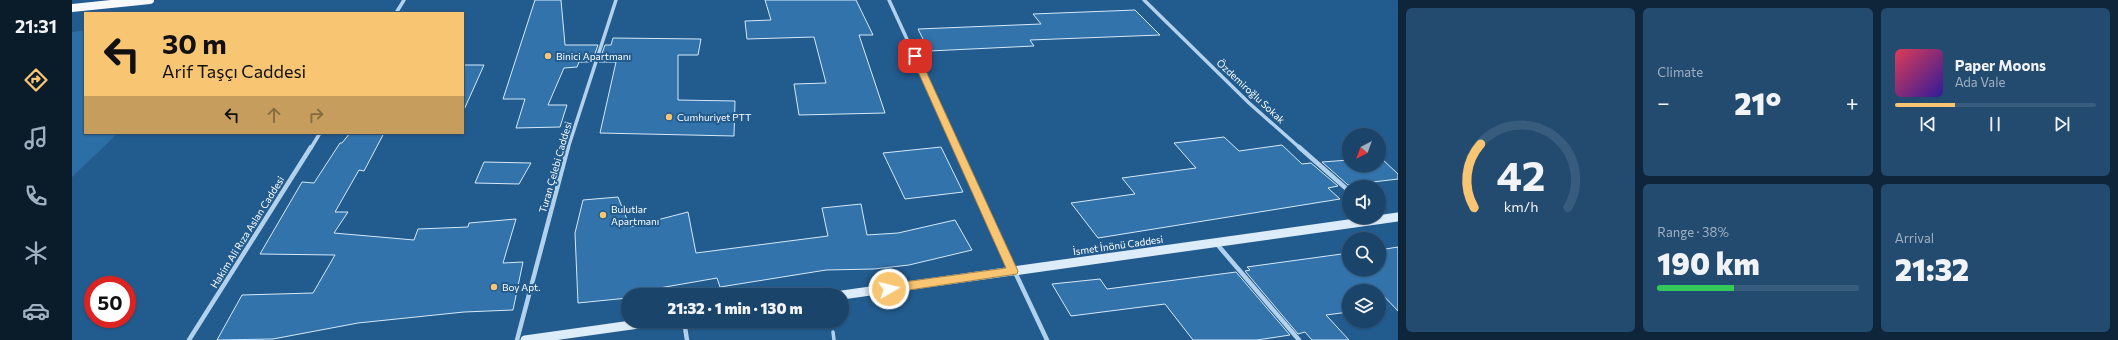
<!DOCTYPE html>
<html lang="en">
<head>
<meta charset="utf-8">
<style>
  body { margin:0; font-family:Commissioner,sans-serif; background:#234b70; color:#f1f3f6; height:100vh; display:flex; flex-direction:column; font-size:15px; white-space:nowrap }
  * { box-sizing:border-box; margin:0 }
  p { font-size:13px; color:#9fb0c1 }
  .icon { flex:none; width:22px; height:22px; fill:none; stroke:currentColor; stroke-width:2; stroke-linecap:round; stroke-linejoin:round }
  .map { position:relative; flex:1; overflow:hidden }
  .side { display:flex; flex-direction:column; gap:8px; padding:8px; background:#0e253a; width:720px }
  .side>* { flex:none }
  .guide { position:absolute; left:12px; top:12px; width:380px; height:122px; border-radius:0px; box-shadow:0 1px 3px #0004,0 0 0 1px #385c7e; background:#f8c573; color:#111; overflow:hidden }
  .needle { width:26px; rotate:221deg }
  .controls { position:absolute; left:1270px; top:128px; display:grid; gap:8px }
  .controls a { display:grid; place-items:center; width:44px; height:44px; border-radius:50%; background:#1a446a; box-shadow:0 1px 3px #0004,0 0 0 1px #385c7e; font-size:20px }
  .speed { position:absolute; left:12px; top:276px; display:flex; gap:8px; font-size:20px; font-weight:700; text-align:center }
  .speed>* { display:grid; place-content:center; width:52px; height:52px; border-radius:50%; background:#1a446a; box-shadow:0 1px 3px #0004,0 0 0 1px #385c7e; line-height:1 }
  .speed .limit { border:6px solid #d22; background:#fff; color:#111 }
  .pin { position:absolute; display:grid; place-items:center; width:34px; height:34px; color:#fff; margin:-17px; border-radius:8px; box-shadow:0 2px 6px #0006 }
  .me { position:absolute; width:44px; margin:-22px; rotate:82deg; stroke-linejoin:round; filter:drop-shadow(0 0 3px #0008) }
  .turn { display:flex; align-items:center; gap:14px; height:84px; padding:0 12px; font-size:18px }
  .turn .icon { width:52px; height:52px; stroke-width:2.5 }
  .turn b { display:block; font-size:28px; line-height:34px }
  .lanes { display:flex; align-items:center; height:38px; padding:0 12px; background:#0003; justify-content:center; gap:20px; direction:ltr }
  .lanes .off { opacity:.35 }
  .big { font-size:30px; font-weight:800; line-height:1.1 }
  .side .tile { flex:1; display:flex; flex-direction:column; justify-content:center; gap:6px; min-width:0; padding:0 14px; border-radius:6px; background:#234b70 }
  .side .dial { align-items:center; gap:0 }
  .dial svg { height:104px; overflow:visible; fill:none; stroke:#385c7e; stroke-width:7; stroke-linecap:round; text-anchor:middle }
  .dial text { fill:#f1f3f6; stroke:none }
  .song { display:flex; align-items:center; gap:12px }
  .cover { width:48px; height:48px; border-radius:6px; background:linear-gradient(135deg,hsl(350 70% 55%),hsl(250 70% 35%)) }
  .played { height:4px; border-radius:2px; background:linear-gradient(90deg,#f8c573 30%,#385c7e 30%) }
  .keys { display:flex; justify-content:space-around; direction:ltr }
  .heat { display:flex; justify-content:space-between; align-items:center; font-size:22px; direction:ltr }
  .charge { height:6px; border-radius:3px; background:linear-gradient(90deg,#34c759 38%,#385c7e 0) }
  .side .tiles { flex:1; display:grid; gap:8px; grid-template-columns:repeat(3,1fr) }
  .tile:first-child { grid-row:span 2 }
  .trip { position:absolute; left:549px; top:288px; width:228px; height:40px; border-radius:20px; background:#1a446a; box-shadow:0 1px 3px #0004,0 0 0 1px #385c7e; font-weight:800; line-height:40px; text-align:center }
  main { display:flex; flex:1; min-height:0 }
  .dock { display:flex; flex-direction:column; width:72px; justify-content:space-around; align-items:center; background:#0a1b2a; color:#9fb0c1 }
  .dock .icon { width:28px; height:28px }
  .dock .on { color:#f8c573 }
  .dock b { font-size:18px; color:#f1f3f6 }
  .map>svg:first-child { display:block }
  .green { fill:#2c6ea6 }
  .building { fill:#3273ab; stroke:#d6e9f9 }
  .lines { fill:none; stroke-linecap:round; stroke-linejoin:round }
  .service { stroke:#b1d1ec; stroke-width:3.5 }
  .minor-far1 { stroke:#b1d1ec; stroke-width:3.5 }
  .minor { stroke:#b1d1ec; stroke-width:4.5 }
  .secondary { stroke:#ddecf9; stroke-width:9 }
  .primary { stroke:#f6faff; stroke-width:8 }
  .route { fill:#f8c573; stroke:#a1804b }
  .poi-dot { fill:#f8c573; stroke:#225b8e; stroke-width:1.5 }
  .labels { text-anchor:middle; dominant-baseline:central; stroke-width:4; stroke-linejoin:round; paint-order:stroke }
  .poi-label { font-size:10px; fill:#fff; stroke:#225b8e; text-anchor:start }
  .street-label { font-size:10px; fill:#fff; stroke:#225b8e }
</style>
</head>
<body>
<main>
<nav class="dock">
<b>21:31</b>
<svg class="icon on" aria-label="directions" viewBox="0 0 24 24"><path d="M12 3l9 9-9 9-9-9zM9 14v-3h6M13 9l2 2-2 2"/></svg>
<svg class="icon" aria-label="music" viewBox="0 0 24 24"><path d="M9 18V5l10-2v13"/><circle cx="6" cy="18" r="3"/><circle cx="16" cy="16" r="3"/></svg>
<svg class="icon" aria-label="phone" viewBox="0 0 24 24"><path d="M5 4h4l2 5-3 2q2 4 5 5l2-3 5 2v4C11 20 4 13 5 4z"/></svg>
<svg class="icon" aria-label="climate" viewBox="0 0 24 24"><path d="M12 3v18M4 7l16 10M4 17L20 7"/></svg>
<svg class="icon" aria-label="car" viewBox="0 0 24 24"><path d="M5 17H2v-5l4-1 3-4h7l3 4 3 1v5h-3M9 17h6M6 11h13"/><circle cx="7" cy="17" r="2"/><circle cx="17" cy="17" r="2"/></svg>
</nav>
<div class="map">
<svg width="1326" height="340" viewBox="0 0 1326 340">
  <rect width="100%" height="100%" fill="#225b8e"/>
  <polygon class="green" points="13,30 13,133 46,133 0,177 0,32"/>
  <g class="building">
    <polygon points="463,0 489,0 493,45 526,45 520,62 507,62 505,67 492,68 476,105 495,105 488,127 444,128 453,99 431,99"/>
    <polygon points="693,0 784,0 801,35 787,35 813,113 727,115 722,84 754,83 742,37 675,39 673,21 699,20"/>
    <polygon points="1063,10 1088,35 958,40 962,46 857,51 846,29 969,24 961,14"/>
    <polygon points="541,38 629,39 626,55 606,55 606,100 663,101 662,136 528,133 544,62 527,62 533,45 539,45"/>
    <polygon points="391,65 412,65 391,112"/>
    <polygon points="278,133 312,133 292,171 287,170 263,212 276,212 262,233 342,240 346,229 396,227 397,223 444,219 431,263 451,262 441,310 392,312 286,323 201,339 145,340 170,295 241,293 263,255 188,254 230,182 242,183 268,143 270,143"/>
    <polygon points="1152,137 1167,151 1210,145 1230,164 1239,163 1266,186 1256,188 1268,199 1026,238 999,203 1063,194 1050,178 1124,168 1102,143"/>
    <polygon points="869,147 891,192 833,199 811,153"/>
    <polygon points="1307,158 1309,158 1326,174 1326,179 1276,185 1250,162 1277,160 1277,165 1307,165"/>
    <polygon points="412,162 459,163 447,184 403,183"/>
    <polygon points="546,197 558,227 616,212 624,253 756,236 750,208 789,204 795,235 826,233 883,220 900,250 837,265 802,269 754,270 648,287 645,278 570,291 571,295 556,295 556,298 506,303 503,233 511,200"/>
    <polygon points="1326,247 1326,311 1307,291 1277,291 1277,312 1254,315 1277,340 1240,340 1233,332 1226,334 1173,271 1178,270 1175,267 1277,253 1277,269 1307,269 1307,250"/>
    <polygon points="1164,272 1218,335 1185,340 1121,340 1093,304 999,316 980,284 1028,279 1035,289"/>
  </g>
  <g class="lines">
    <polyline class="service" points="761,332 762,340"/>
    <g class="minor-far1">
      <polyline points="817,0 885,148"/>
      <polyline points="1072,0 1177,103 1228,148"/>
      <polyline points="324,13 332,0"/>
      <polyline points="239,148 248,133"/>
      <polyline points="496,148 544,0"/>
    </g>
    <g class="minor">
      <polyline points="884,147 975,340"/>
      <polyline points="1227,147 1277,191"/>
      <polyline points="1144,243 1227,340"/>
      <polyline points="612,321 615,340"/>
      <polyline points="117,340 239,147"/>
      <polyline points="445,340 496,147"/>
    </g>
    <g class="secondary">
      <polyline points="770,295 1326,217"/>
      <polyline points="453,340 588,321"/>
    </g>
    <polyline class="primary" points="0,8 78,0"/>
  </g>
  <polygon class="route" points="840,55 847,56 946,271 945,274 817,293 811,289 817,284 934,268 839,56"/>
  <g class="poi-dot">
    <circle cx="476" cy="56" r="4"/>
    <circle cx="597" cy="117" r="4"/>
    <circle cx="531" cy="215" r="4"/>
    <circle cx="422" cy="287" r="4"/>
  </g>
  <g class="labels">
    <g class="poi-label">
      <text x="484" y="56">Binici Apartmanı</text>
      <text x="605" y="117">Cumhuriyet PTT</text>
      <text x="539" y="209">Bulutlar<tspan x="539" dy="12">Apartmanı</tspan></text>
      <text x="430" y="287">Boy Apt.</text>
    </g>
    <g class="street-label">
      <text transform="translate(1179 91) rotate(43)">Özdemiroğlu Sokak</text>
      <text transform="translate(483 167) rotate(-74)">Turan Çelebi Caddesi</text>
      <text transform="translate(175 232) rotate(-58)">Hakim Ali Rıza Aslan Caddesi</text>
      <text transform="translate(1046 245) rotate(-8)">İsmet İnönü Caddesi</text>
    </g>
  </g>
</svg>
<div class="controls">
<a><svg class="needle" viewBox="-14 -14 28 28"><path d="M0-13l5 13h-10z" fill="#e53935"/><path d="M0 13l5-13h-10z" fill="#9fb0c1"/></svg></a>
<a><svg class="icon" aria-label="sound" viewBox="0 0 24 24"><path d="M4 9h4l5-4v14l-5-4H4zM17 9q2 3 0 6"/></svg></a>
<a><svg class="icon" aria-label="search" viewBox="0 0 24 24"><circle cx="10" cy="10" r="6"/><path d="M15 15l6 6"/></svg></a>
<a><svg class="icon" aria-label="layers" viewBox="0 0 24 24"><path d="M12 4l9 5-9 5-9-5zM3 14l9 5 9-5"/></svg></a>
</div>
<div class="speed"><div class="limit">50</div></div>
<div class="pin" style="left:843px;top:56px;background:#d93025"><svg class="icon" aria-label="arrive" viewBox="0 0 24 24"><path d="M6 21V4h12l-3 4 3 4H6"/></svg></div>
<svg class="me" style="left:817px;top:289px" viewBox="-20 -20 40 40"><circle r="17" fill="#f8c573" stroke="#fff" stroke-width="3"/><path d="M0-11L8 9 0 5-8 9z" fill="#fff"/></svg>
<div class="trip">21:32 · 1 min · 130 m</div>
<div class="guide">
<div class="turn"><svg class="icon" aria-label="left" viewBox="0 0 24 24"><path d="M17 20v-9H6M10 6l-5 5 5 5"/></svg><div><b>30 m</b>Arif Taşçı Caddesi</div></div>
<div class="lanes"><svg class="icon" aria-label="left" viewBox="0 0 24 24"><path d="M17 20v-9H6M10 6l-5 5 5 5"/></svg><svg class="icon off" aria-label="ahead" viewBox="0 0 24 24"><path d="M12 20V5M6 11l6-6 6 6"/></svg><svg class="icon off" aria-label="right" viewBox="0 0 24 24"><path d="M7 20v-9h11M14 6l5 5-5 5"/></svg></div>
</div>
</div>
<section class="side">
<div class="tiles">
<div class="tile dial"><svg viewBox="0 0 100 80">
<path d="M14 69A42 42 0 1 1 86 69"/>
<path d="M14 69A42 42 0 0 1 19 20" stroke="#f8c573"/>
<text x="50" y="56" font-size="32" font-weight="700">42</text>
<text x="50" y="72" font-size="11">km/h</text>
</svg></div>
<div class="tile"><p>Climate</p>
<div class="heat"><a>−</a><b class="big">21°</b><a>+</a></div>
</div>
<div class="tile">
<div class="song"><i class="cover"></i><div><b>Paper Moons</b><p>Ada Vale</p></div></div>
<div class="played"></div>
<div class="keys"><svg class="icon" aria-label="previous" viewBox="0 0 24 24"><path d="M18 5L8 12l10 7zM5 5v14"/></svg><svg class="icon" aria-label="pause" viewBox="0 0 24 24"><path d="M8 5v14M16 5v14"/></svg><svg class="icon" aria-label="next" viewBox="0 0 24 24"><path d="M6 5l10 7-10 7zM19 5v14"/></svg></div>
</div>
<div class="tile"><p>Range · 38%</p><b class="big">190 km</b><div class="charge"></div></div>
<div class="tile"><p>Arrival</p><b class="big">21:32</b></div>
</div>
</section>
</main>
</body>
</html>
